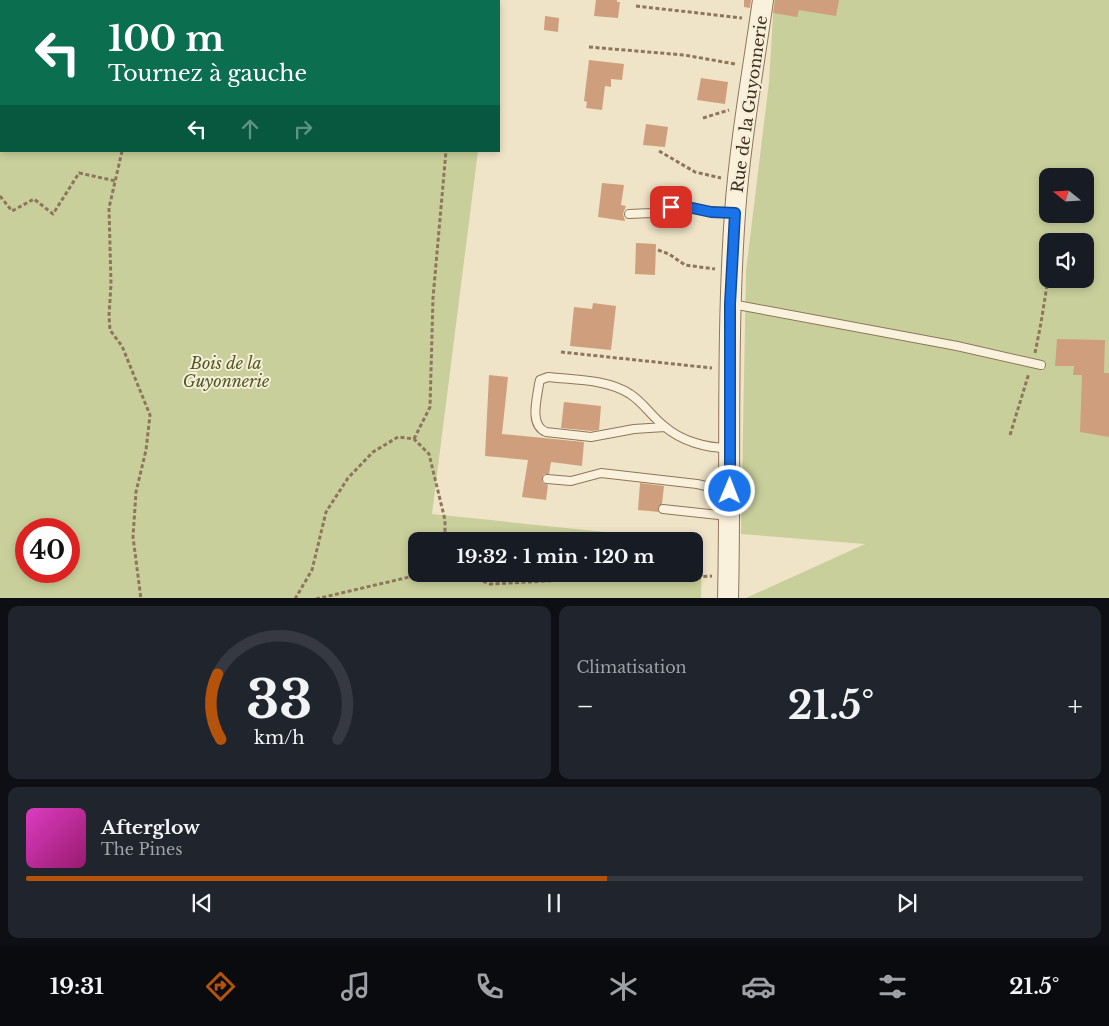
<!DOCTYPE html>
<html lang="fr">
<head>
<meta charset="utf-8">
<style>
  body { margin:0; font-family:"Libre Baskerville",serif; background:#20242c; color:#f1f3f6; height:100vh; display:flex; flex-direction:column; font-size:19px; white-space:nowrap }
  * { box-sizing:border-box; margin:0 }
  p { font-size:16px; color:#9ea1a6 }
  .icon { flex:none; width:28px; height:28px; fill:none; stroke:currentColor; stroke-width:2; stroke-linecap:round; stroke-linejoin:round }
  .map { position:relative; height:598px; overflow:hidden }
  .sheet { display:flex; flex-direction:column; gap:8px; padding:8px; background:#0d0f14; flex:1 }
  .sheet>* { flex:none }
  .banner { position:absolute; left:0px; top:0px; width:500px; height:152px; box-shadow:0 2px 8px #0003; background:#0b6e4f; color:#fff; overflow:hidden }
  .needle { width:32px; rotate:288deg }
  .buttons { position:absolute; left:1039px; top:168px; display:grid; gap:10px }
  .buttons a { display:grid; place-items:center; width:55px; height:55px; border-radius:10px; background:#171b24; box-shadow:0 2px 8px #0003; font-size:25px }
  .speed { position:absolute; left:15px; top:518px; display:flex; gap:10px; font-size:25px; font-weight:700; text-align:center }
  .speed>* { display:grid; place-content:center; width:65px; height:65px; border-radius:50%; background:#171b24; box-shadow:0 2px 8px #0003; line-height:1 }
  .speed .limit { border:8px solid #d22; background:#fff; color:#111 }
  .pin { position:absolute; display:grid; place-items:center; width:42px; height:42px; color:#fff; margin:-21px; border-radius:10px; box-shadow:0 2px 8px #0006 }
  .me { position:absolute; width:55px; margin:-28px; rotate:1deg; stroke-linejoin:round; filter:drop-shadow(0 0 4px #0008) }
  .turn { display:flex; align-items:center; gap:18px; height:105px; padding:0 25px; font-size:22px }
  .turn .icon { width:65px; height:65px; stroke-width:2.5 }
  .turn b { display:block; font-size:35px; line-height:42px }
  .lanes { display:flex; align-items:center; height:48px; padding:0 25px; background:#0003; justify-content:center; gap:25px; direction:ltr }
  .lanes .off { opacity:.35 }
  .big { font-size:38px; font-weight:700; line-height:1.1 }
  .sheet .widget { flex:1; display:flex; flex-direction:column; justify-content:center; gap:8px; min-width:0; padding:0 18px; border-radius:10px; background:#20242c }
  .sheet .dial { align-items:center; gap:0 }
  .dial svg { height:130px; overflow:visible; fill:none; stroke:#363941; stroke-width:7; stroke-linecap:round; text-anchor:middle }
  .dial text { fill:#f1f3f6; stroke:none }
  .song { display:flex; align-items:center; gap:15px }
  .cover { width:60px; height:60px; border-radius:8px; background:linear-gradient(135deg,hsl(310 70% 55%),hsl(320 70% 35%)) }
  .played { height:5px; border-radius:2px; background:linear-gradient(90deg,#b45309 55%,#363941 55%) }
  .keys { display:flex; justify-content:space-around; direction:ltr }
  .heat { display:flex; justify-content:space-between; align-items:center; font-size:28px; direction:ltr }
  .sheet .tiles { flex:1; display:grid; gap:8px; grid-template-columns:1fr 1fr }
  .widget:last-child { grid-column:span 2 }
  .trip { position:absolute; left:408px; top:532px; width:295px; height:50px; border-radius:10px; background:#171b24; box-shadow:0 2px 8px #0003; font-weight:700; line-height:50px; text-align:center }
  .menu { display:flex; height:80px; justify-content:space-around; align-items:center; background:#090b0e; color:#9ea1a6 }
  .menu .icon { width:35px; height:35px }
  .menu .selected { color:#b45309 }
  .menu b { font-size:22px; color:#f1f3f6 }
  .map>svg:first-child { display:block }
  .green { fill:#c9cf9b; fill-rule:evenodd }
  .building { fill:#cf9f7d }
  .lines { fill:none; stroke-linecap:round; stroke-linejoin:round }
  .service-casing { stroke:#8d765c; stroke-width:10 }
  .tertiary-casing { stroke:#8d765c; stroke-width:22 }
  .path { stroke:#8d765c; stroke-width:3; stroke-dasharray:4 2.5; stroke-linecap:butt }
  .service { stroke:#faf1dc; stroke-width:8 }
  .tertiary { stroke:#faf1dc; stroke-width:20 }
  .route-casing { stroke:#114b97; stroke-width:12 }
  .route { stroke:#1a73e8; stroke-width:9 }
  .labels { text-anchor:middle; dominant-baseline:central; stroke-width:4; stroke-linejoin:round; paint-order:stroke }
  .street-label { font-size:16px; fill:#3d2e20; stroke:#f7eed8 }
  .park-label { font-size:16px; font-style:italic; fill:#4d5a26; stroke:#f7eed8 }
</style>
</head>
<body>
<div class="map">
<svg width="1109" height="599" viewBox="0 0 1109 599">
  <rect width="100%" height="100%" fill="#f0e4c8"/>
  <g class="green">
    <path d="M0,0H497L1,1V151H478L432,514L702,542L701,598H0ZM26,529H69V571H26ZM416,541H694V574H416Z"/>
    <path d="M774,0H1109V598H746L865,544L741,534L746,271L769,82ZM1048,176H1085V214H1048ZM1048,241H1085V279H1048Z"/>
  </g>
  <g class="building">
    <polygon points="596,0 617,0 617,2 620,2 618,18 594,16"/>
    <polygon points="744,0 751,0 750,8 744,7"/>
    <polygon points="775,0 839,0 836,16 799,10 797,17 773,13"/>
    <polygon points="545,16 559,18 558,32 544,30"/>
    <polygon points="589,60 624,64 622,80 611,79 611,87 605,86 602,110 586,108 587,102 584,101"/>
    <polygon points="701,78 728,82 725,104 697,100"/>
    <polygon points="646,124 668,127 665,147 643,145"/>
    <polygon points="602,183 624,185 621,205 626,206 623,214 625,221 598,217"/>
    <polygon points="636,243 656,244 655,275 635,274"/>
    <polygon points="593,303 616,306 611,350 570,346 574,307 592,309"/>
    <polygon points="1057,339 1105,340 1104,373 1109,373 1109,437 1080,432 1082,375 1073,375 1074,366 1055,366"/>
    <polygon points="489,375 508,377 502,434 584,442 582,466 551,462 549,474 544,474 542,478 543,483 548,485 546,500 522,497 528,460 485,456"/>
    <polygon points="564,402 601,406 599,430 592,431 561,428"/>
    <polygon points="640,483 664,486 662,504 658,508 659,512 638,510"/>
  </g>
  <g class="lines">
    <g class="service-casing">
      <g id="service">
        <polyline points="629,214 651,213 677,205 711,212 735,213"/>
        <polyline points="732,304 957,346 1041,365"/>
        <path d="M665,427L634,429L591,437L546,432C529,425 537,399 539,384L540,380L548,377C574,380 607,379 630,394C643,402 652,417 664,426C681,441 706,448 728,448"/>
        <polyline points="547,479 571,481 601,473 697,484 728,491"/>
        <polyline points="663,509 728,516"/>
      </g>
    </g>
    <g class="tertiary-casing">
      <path id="tertiary" d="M728,599C731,470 726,341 735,213C740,142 753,71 763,0"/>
    </g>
    <g class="path">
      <polyline points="83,0 83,1"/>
      <polyline points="436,0 437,1"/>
      <polyline points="636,6 742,18"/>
      <polyline points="589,47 684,55 735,64"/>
      <polyline points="703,118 729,110"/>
      <polyline points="122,151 109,208 111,284 109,316 110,330 122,346 150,415 146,450 136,492 133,537 141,599"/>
      <polyline points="659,151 695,172 721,178"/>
      <polyline points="0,196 12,211 34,199 53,214 79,173 116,181"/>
      <polyline points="658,250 669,254 685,265 715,269"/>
      <polyline points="561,352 712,368"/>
      <polyline points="1035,353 1041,323 1048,279"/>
      <polyline points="1010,435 1029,373"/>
      <polyline points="414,439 430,407 433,298 446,151"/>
      <polyline points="465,574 490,584 584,579 646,580 712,576"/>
      <polyline points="295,599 312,570 326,512 348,478 373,452 398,437 414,439 429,454 445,520 445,541"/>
      <polyline points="316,599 422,574"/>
    </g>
    <use href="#service" class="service"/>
    <use href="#tertiary" class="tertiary"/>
  </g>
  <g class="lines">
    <g class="route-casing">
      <polyline id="route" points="671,207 683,206 711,212 735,213 730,304 730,491"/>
    </g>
    <use href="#route" class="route"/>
  </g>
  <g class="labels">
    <g class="street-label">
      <text transform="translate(749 104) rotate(-82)">Rue de la Guyonnerie</text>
    </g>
    <g class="park-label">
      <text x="226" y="363">Bois de la<tspan x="226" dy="18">Guyonnerie</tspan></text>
    </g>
  </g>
</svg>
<div class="buttons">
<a><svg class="needle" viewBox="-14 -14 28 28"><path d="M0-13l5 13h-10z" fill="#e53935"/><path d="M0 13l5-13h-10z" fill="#9ea1a6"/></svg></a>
<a><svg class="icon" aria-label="sound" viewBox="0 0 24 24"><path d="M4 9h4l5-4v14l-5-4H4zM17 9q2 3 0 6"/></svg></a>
</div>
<div class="speed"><div class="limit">40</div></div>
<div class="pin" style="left:671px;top:207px;background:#d93025"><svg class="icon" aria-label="arrive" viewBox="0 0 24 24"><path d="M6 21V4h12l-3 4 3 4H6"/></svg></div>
<svg class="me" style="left:730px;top:491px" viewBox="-20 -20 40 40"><circle r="17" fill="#1a73e8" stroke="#fff" stroke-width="3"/><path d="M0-11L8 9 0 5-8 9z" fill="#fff"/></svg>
<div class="trip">19:32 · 1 min · 120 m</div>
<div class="banner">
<div class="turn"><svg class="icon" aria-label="left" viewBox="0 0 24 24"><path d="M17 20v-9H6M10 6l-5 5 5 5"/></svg><div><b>100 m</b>Tournez à gauche</div></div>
<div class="lanes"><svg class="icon" aria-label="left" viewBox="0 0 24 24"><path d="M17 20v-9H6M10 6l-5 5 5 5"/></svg><svg class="icon off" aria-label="ahead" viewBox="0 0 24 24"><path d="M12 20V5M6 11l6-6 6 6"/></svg><svg class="icon off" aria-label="right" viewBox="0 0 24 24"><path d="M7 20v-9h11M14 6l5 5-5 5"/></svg></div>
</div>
</div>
<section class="sheet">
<div class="tiles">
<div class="widget dial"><svg viewBox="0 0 100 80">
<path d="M14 69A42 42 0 1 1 86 69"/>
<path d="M14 69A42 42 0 0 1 12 29" stroke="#b45309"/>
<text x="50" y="56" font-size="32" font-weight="700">33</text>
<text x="50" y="72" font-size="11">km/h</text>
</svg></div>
<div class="widget"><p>Climatisation</p>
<div class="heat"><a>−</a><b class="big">21.5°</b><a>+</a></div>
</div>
<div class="widget">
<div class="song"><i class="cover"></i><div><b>Afterglow</b><p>The Pines</p></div></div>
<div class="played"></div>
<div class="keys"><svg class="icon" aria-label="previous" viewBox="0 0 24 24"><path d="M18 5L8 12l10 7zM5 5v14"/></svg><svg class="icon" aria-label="pause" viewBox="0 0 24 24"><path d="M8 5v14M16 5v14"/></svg><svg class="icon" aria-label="next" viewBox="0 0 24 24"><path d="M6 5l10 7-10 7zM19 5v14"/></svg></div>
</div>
</div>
</section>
<nav class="menu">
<b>19:31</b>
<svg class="icon selected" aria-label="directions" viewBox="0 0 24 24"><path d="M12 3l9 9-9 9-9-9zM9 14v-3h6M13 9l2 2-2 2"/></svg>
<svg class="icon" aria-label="music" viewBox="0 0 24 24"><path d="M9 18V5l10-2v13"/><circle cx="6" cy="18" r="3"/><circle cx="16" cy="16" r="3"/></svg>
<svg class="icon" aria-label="phone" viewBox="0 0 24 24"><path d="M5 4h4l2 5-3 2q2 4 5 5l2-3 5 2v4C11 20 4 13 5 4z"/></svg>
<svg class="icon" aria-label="climate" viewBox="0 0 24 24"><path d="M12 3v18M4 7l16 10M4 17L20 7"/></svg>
<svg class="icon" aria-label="car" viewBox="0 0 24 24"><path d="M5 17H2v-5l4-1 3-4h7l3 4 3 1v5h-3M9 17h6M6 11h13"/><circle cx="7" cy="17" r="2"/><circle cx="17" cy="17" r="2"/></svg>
<svg class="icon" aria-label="filters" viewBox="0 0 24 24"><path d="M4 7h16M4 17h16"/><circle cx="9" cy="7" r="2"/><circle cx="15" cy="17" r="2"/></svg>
<b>21.5°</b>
</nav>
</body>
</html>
